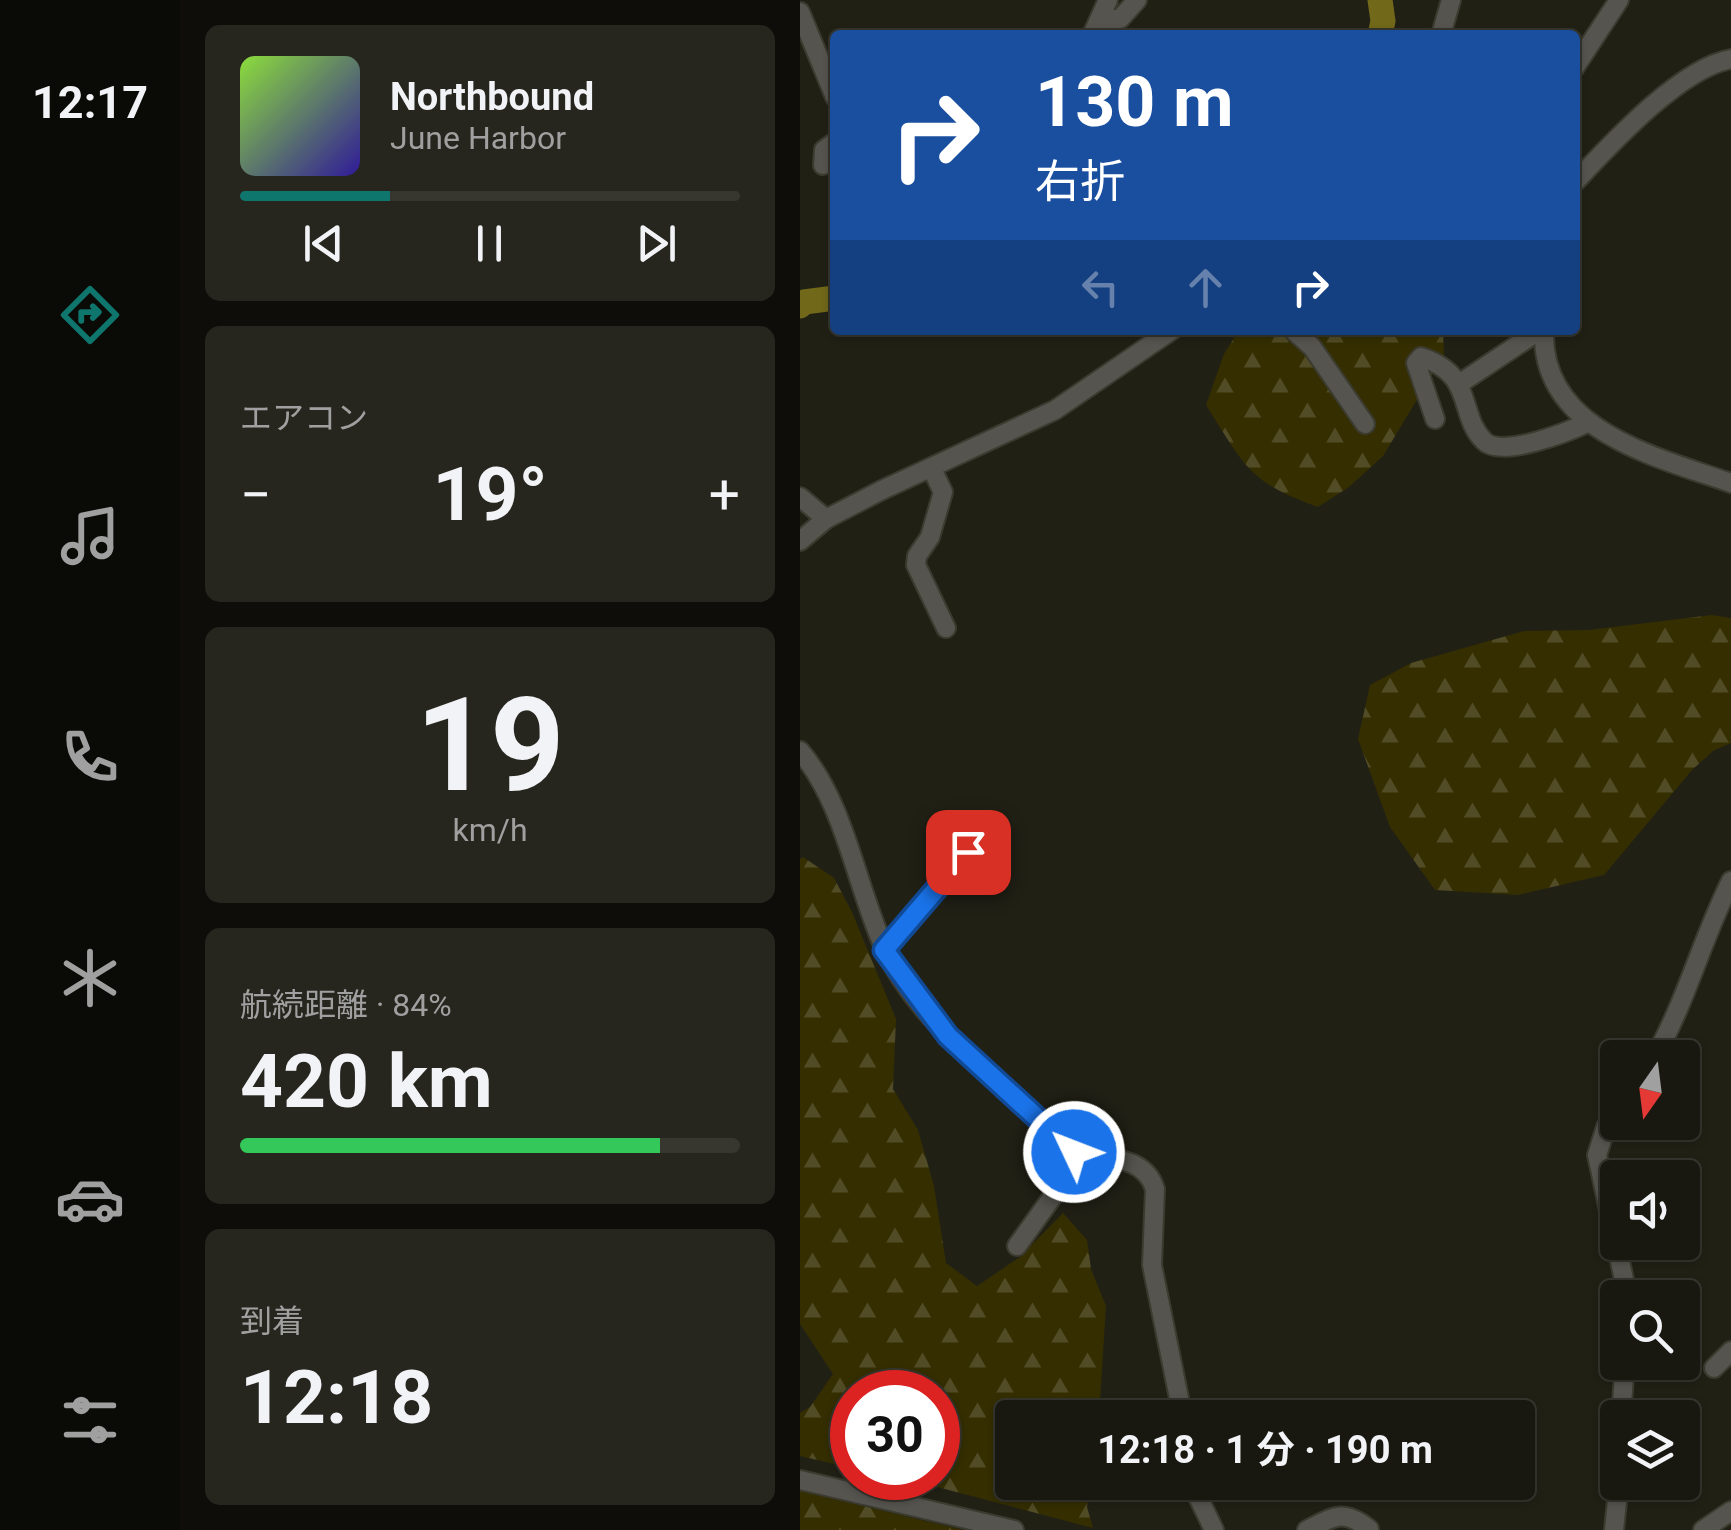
<!DOCTYPE html>
<html lang="ja">
<head>
<meta charset="utf-8">
<style>
  body { margin:0; font-family:Roboto,"Noto Sans JP",sans-serif; background:#26251e; color:#f1f3f6; height:100vh; display:flex; flex-direction:column; font-size:38px; white-space:nowrap }
  * { box-sizing:border-box; margin:0 }
  p { font-size:32px; color:#9fa09f }
  .icon { flex:none; width:55px; height:55px; fill:none; stroke:currentColor; stroke-width:2; stroke-linecap:round; stroke-linejoin:round }
  .map { position:relative; flex:1; overflow:hidden }
  .details { display:flex; flex-direction:column; gap:25px; padding:25px; background:#0e0d09; width:620px }
  .details>* { flex:none }
  .hud { position:absolute; left:30px; top:30px; width:750px; height:305px; border-radius:10px; box-shadow:0 2px 8px #0004,0 0 0 2px #373730; background:#1a4fa0; color:#fff; overflow:hidden }
  .needle { width:65px; rotate:194deg }
  .buttons { position:absolute; left:800px; top:1040px; display:grid; gap:20px }
  .buttons a { display:grid; place-items:center; width:100px; height:100px; border-radius:10px; background:#191810; box-shadow:0 2px 8px #0004,0 0 0 2px #373730; font-size:50px }
  .speed { position:absolute; left:30px; top:1370px; display:flex; gap:20px; font-size:50px; font-weight:700; text-align:center }
  .speed>* { display:grid; place-content:center; width:130px; height:130px; border-radius:50%; background:#191810; box-shadow:0 2px 8px #0004,0 0 0 2px #373730; line-height:1 }
  .speed .limit { border:15px solid #d22; background:#fff; color:#111 }
  .pin { position:absolute; display:grid; place-items:center; width:85px; height:85px; color:#fff; margin:-42px; border-radius:20px; box-shadow:0 5px 15px #0006 }
  .me { position:absolute; width:110px; margin:-55px; rotate:313deg; stroke-linejoin:round; filter:drop-shadow(0 0 8px #0008) }
  .turn { display:flex; align-items:center; gap:35px; height:210px; padding:0 40px; font-size:45px }
  .turn .icon { width:130px; height:130px; stroke-width:2.5 }
  .turn b { display:block; font-size:70px; line-height:85px }
  .lanes { display:flex; align-items:center; height:95px; padding:0 40px; background:#0003; justify-content:center; gap:50px; direction:ltr }
  .lanes .off { opacity:.35 }
  .big { font-size:75px; font-weight:700; line-height:1.1 }
  .details .tile { flex:1; display:flex; flex-direction:column; justify-content:center; gap:15px; min-width:0; padding:0 35px; border-radius:15px; background:#26251e }
  .details .dial { align-items:center; gap:0 }
  .dial b { font-size:130px; line-height:1 }
  .song { display:flex; align-items:center; gap:30px }
  .cover { width:120px; height:120px; border-radius:15px; background:linear-gradient(135deg,hsl(90 70% 55%),hsl(250 70% 35%)) }
  .played { height:10px; border-radius:5px; background:linear-gradient(90deg,#0f766e 30%,#373730 30%) }
  .keys { display:flex; justify-content:space-around; direction:ltr }
  .heat { display:flex; justify-content:space-between; align-items:center; font-size:55px; direction:ltr }
  .charge { height:15px; border-radius:8px; background:linear-gradient(90deg,#34c759 84%,#373730 0) }
  .trip { position:absolute; left:195px; top:1400px; width:540px; height:100px; border-radius:10px; background:#191810; box-shadow:0 2px 8px #0004,0 0 0 2px #373730; font-weight:700; line-height:100px; text-align:center }
  main { display:flex; flex:1; min-height:0 }
  .dock { display:flex; flex-direction:column; width:180px; justify-content:space-around; align-items:center; background:#0a0a06; color:#9fa09f }
  .dock .icon { width:70px; height:70px }
  .dock .active { color:#0f766e }
  .dock b { font-size:45px; color:#f1f3f6 }
  .map>svg:first-child { display:block }
  .forest { fill:url(#forest-firs) }
  .lines { fill:none; stroke-linecap:round; stroke-linejoin:round }
  .stream { stroke:#716819; stroke-width:4 }
  .river { stroke:#716819; stroke-width:25 }
  .minor-casing { stroke:#3c3b30; stroke-width:22 }
  .minor { stroke:#55544e; stroke-width:18 }
  .route-casing { stroke:#114b97; stroke-width:25 }
  .route { stroke:#1a73e8; stroke-width:18 }
</style>
</head>
<body>
<main>
<nav class="dock">
<b>12:17</b>
<svg class="icon active" aria-label="directions" viewBox="0 0 24 24"><path d="M12 3l9 9-9 9-9-9zM9 14v-3h6M13 9l2 2-2 2"/></svg>
<svg class="icon" aria-label="music" viewBox="0 0 24 24"><path d="M9 18V5l10-2v13"/><circle cx="6" cy="18" r="3"/><circle cx="16" cy="16" r="3"/></svg>
<svg class="icon" aria-label="phone" viewBox="0 0 24 24"><path d="M5 4h4l2 5-3 2q2 4 5 5l2-3 5 2v4C11 20 4 13 5 4z"/></svg>
<svg class="icon" aria-label="climate" viewBox="0 0 24 24"><path d="M12 3v18M4 7l16 10M4 17L20 7"/></svg>
<svg class="icon" aria-label="car" viewBox="0 0 24 24"><path d="M5 17H2v-5l4-1 3-4h7l3 4 3 1v5h-3M9 17h6M6 11h13"/><circle cx="7" cy="17" r="2"/><circle cx="17" cy="17" r="2"/></svg>
<svg class="icon" aria-label="filters" viewBox="0 0 24 24"><path d="M4 7h16M4 17h16"/><circle cx="9" cy="7" r="2"/><circle cx="15" cy="17" r="2"/></svg>
</nav>
<section class="details">
<div class="tile">
<div class="song"><i class="cover"></i><div><b>Northbound</b><p>June Harbor</p></div></div>
<div class="played"></div>
<div class="keys"><svg class="icon" aria-label="previous" viewBox="0 0 24 24"><path d="M18 5L8 12l10 7zM5 5v14"/></svg><svg class="icon" aria-label="pause" viewBox="0 0 24 24"><path d="M8 5v14M16 5v14"/></svg><svg class="icon" aria-label="next" viewBox="0 0 24 24"><path d="M6 5l10 7-10 7zM19 5v14"/></svg></div>
</div>
<div class="tile"><p>エアコン</p>
<div class="heat"><a>−</a><b class="big">19°</b><a>+</a></div>
</div>
<div class="tile dial"><b>19</b><p>km/h</p></div>
<div class="tile"><p>航続距離 · 84%</p><b class="big">420 km</b><div class="charge"></div></div>
<div class="tile"><p>到着</p><b class="big">12:18</b></div>
</section>
<div class="map">
<svg width="931" height="1530" viewBox="0 0 931 1530">
  <defs>
    <pattern id="forest-firs" width="22" height="20" patternUnits="userSpaceOnUse" patternTransform="scale(2.5)"><rect width="22" height="20" fill="#342e00"/><path d="M5 1l3.5 6h-7zM16 11l3.5 6h-7z" fill="#514c25"/></pattern>
  </defs>
  <rect width="100%" height="100%" fill="#212015"/>
  <g class="forest">
    <path d="M439,330H643L644,355L583,456L549,487L518,507C449,483 444,465 406,405L424,354Z"/>
    <polygon points="912,615 931,618 931,743 913,751 892,770 804,875 718,895 635,890 590,827 558,739 570,685 611,663 724,631 789,630"/>
    <polygon points="3,857 34,878 52,912 96,1019 93,1089 118,1130 134,1186 146,1263 177,1286 220,1257 263,1213 287,1240 291,1269 306,1306 299,1417 212,1418 212,1482 290,1483 287,1507 293,1528 103,1478 138,1478 138,1392 52,1392 52,1468 0,1456 0,1413 10,1407 33,1374 0,1324 0,859"/>
    <polygon points="0,1491 163,1530 0,1530"/>
  </g>
  <g class="lines">
    <polyline class="stream" points="0,295 4,302"/>
    <g class="river">
      <polyline points="580,35 583,21 580,0"/>
      <polyline points="0,306 4,302 35,298"/>
    </g>
    <g class="minor-casing">
      <g id="minor">
        <polyline points="0,12 35,97"/>
        <polyline points="300,19 320,19 337,0"/>
        <polyline points="292,35 308,0"/>
        <polyline points="641,35 651,0"/>
        <polyline points="775,67 819,0"/>
        <polyline points="23,165 24,150 35,142"/>
        <path d="M775,182C811,144 880,68 931,59"/>
        <polyline points="493,330 512,347 565,424"/>
        <path d="M744,330C740,431 857,457 931,483"/>
        <polyline points="659,384 740,330"/>
        <path d="M635,419L616,363L621,357C676,375 657,414 684,441C701,459 770,431 789,422"/>
        <polyline points="132,469 143,492 130,537 117,556 116,565 146,628"/>
        <polyline points="0,497 26,519"/>
        <polyline points="0,541 26,519 82,490 255,410 372,330"/>
        <path d="M0,751C45,803 56,886 84,947C108,1003 159,1046 203,1086C225,1106 246,1132 270,1149C291,1163 342,1148 355,1189L352,1265L383,1418"/>
        <polyline points="84,949 168,851"/>
        <path d="M854,1058C886,1002 902,939 931,881"/>
        <polyline points="818,1106 806,1127 797,1155 828,1298"/>
        <polyline points="217,1246 284,1153"/>
        <polyline points="914,1368 931,1351"/>
        <polyline points="821,1418 825,1362"/>
        <polyline points="0,1480 214,1530"/>
        <polyline points="391,1482 414,1530"/>
        <path d="M507,1530C533,1517 543,1508 569,1529"/>
        <polyline points="814,1530 819,1482"/>
        <polyline points="903,1530 931,1511"/>
      </g>
    </g>
    <use href="#minor" class="minor"/>
  </g>
  <g class="lines">
    <g class="route-casing">
      <polyline id="route" points="168,852 84,950 148,1036 274,1152"/>
    </g>
    <use href="#route" class="route"/>
  </g>
</svg>
<div class="buttons">
<a><svg class="needle" viewBox="-14 -14 28 28"><path d="M0-13l5 13h-10z" fill="#e53935"/><path d="M0 13l5-13h-10z" fill="#9fa09f"/></svg></a>
<a><svg class="icon" aria-label="sound" viewBox="0 0 24 24"><path d="M4 9h4l5-4v14l-5-4H4zM17 9q2 3 0 6"/></svg></a>
<a><svg class="icon" aria-label="search" viewBox="0 0 24 24"><circle cx="10" cy="10" r="6"/><path d="M15 15l6 6"/></svg></a>
<a><svg class="icon" aria-label="layers" viewBox="0 0 24 24"><path d="M12 4l9 5-9 5-9-5zM3 14l9 5 9-5"/></svg></a>
</div>
<div class="speed"><div class="limit">30</div></div>
<div class="pin" style="left:168px;top:852px;background:#d93025"><svg class="icon" aria-label="arrive" viewBox="0 0 24 24"><path d="M6 21V4h12l-3 4 3 4H6"/></svg></div>
<svg class="me" style="left:274px;top:1152px" viewBox="-20 -20 40 40"><circle r="17" fill="#1a73e8" stroke="#fff" stroke-width="3"/><path d="M0-11L8 9 0 5-8 9z" fill="#fff"/></svg>
<div class="trip">12:18 · 1 分 · 190 m</div>
<div class="hud">
<div class="turn"><svg class="icon" aria-label="right" viewBox="0 0 24 24"><path d="M7 20v-9h11M14 6l5 5-5 5"/></svg><div><b>130 m</b>右折</div></div>
<div class="lanes"><svg class="icon off" aria-label="left" viewBox="0 0 24 24"><path d="M17 20v-9H6M10 6l-5 5 5 5"/></svg><svg class="icon off" aria-label="ahead" viewBox="0 0 24 24"><path d="M12 20V5M6 11l6-6 6 6"/></svg><svg class="icon" aria-label="right" viewBox="0 0 24 24"><path d="M7 20v-9h11M14 6l5 5-5 5"/></svg></div>
</div>
</div>
</main>
</body>
</html>
